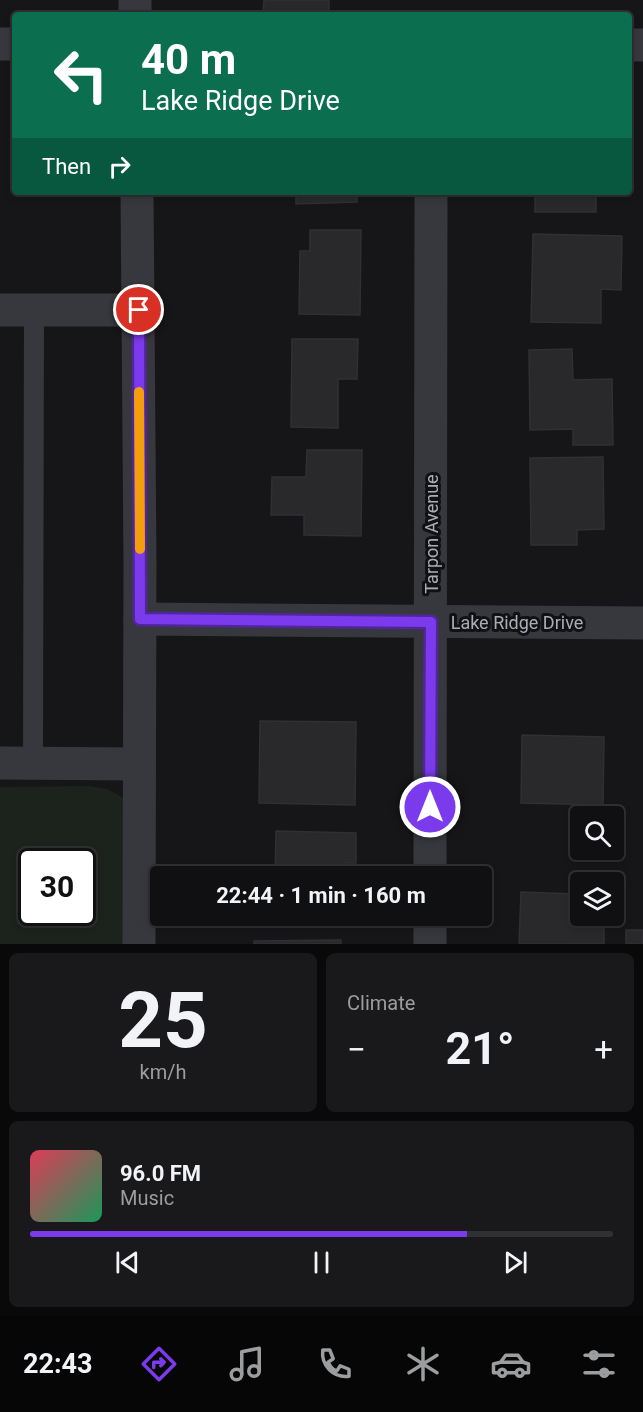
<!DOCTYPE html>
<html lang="en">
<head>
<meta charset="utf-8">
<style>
  body { margin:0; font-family:Roboto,sans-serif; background:#19191b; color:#f1f3f6; height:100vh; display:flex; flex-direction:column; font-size:22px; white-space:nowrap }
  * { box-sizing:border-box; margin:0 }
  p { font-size:20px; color:#9c9d9f }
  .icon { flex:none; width:33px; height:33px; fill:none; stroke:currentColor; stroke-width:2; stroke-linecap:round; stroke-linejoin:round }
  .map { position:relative; height:944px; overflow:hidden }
  .details { display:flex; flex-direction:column; gap:9px; padding:9px; background:#09090a; flex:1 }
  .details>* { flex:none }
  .banner { position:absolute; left:12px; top:12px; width:620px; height:183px; border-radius:6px; box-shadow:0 3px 9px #0003,0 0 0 2px #303032; background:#0b6e4f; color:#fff; overflow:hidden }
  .controls { position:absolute; left:570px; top:806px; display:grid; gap:12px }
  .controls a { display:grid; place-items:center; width:54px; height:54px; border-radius:6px; background:#101012; box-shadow:0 3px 9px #0003,0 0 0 2px #303032; font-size:30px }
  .speed { position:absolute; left:18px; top:848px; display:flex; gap:12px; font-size:30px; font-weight:700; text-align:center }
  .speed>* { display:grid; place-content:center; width:78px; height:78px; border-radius:50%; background:#101012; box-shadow:0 3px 9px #0003,0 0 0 2px #303032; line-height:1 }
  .speed .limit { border:3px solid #111; border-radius:9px; background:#fff; color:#111 }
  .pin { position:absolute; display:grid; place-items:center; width:51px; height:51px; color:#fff; margin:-26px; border:3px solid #fff; border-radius:50%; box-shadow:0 2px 6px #0007 }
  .me { position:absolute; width:66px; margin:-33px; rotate:0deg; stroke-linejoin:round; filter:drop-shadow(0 0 4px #0008) }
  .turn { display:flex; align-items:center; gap:21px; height:126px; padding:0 30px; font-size:27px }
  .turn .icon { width:78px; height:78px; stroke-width:2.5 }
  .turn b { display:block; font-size:42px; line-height:51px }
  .then { display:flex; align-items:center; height:57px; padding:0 30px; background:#0003; gap:12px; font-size:22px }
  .big { font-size:45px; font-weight:700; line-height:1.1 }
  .details .widget { flex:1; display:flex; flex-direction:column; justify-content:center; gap:9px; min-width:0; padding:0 21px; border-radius:9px; background:#19191b }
  .details .dial { align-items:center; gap:0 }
  .dial b { font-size:78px; line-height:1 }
  .song { display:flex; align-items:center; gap:18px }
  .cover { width:72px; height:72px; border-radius:9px; background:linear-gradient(135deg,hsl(350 70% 55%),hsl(150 70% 35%)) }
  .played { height:6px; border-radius:3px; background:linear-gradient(90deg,#7c3aed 75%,#303032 75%) }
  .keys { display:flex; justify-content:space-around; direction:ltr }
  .heat { display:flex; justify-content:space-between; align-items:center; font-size:33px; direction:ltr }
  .details .tiles { flex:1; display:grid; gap:9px; grid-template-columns:1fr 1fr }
  .widget:last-child { grid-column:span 2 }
  .trip { position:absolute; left:150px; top:866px; width:342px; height:60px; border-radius:6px; background:#101012; box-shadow:0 3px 9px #0003,0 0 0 2px #303032; font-weight:700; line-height:60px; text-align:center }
  .tabs { display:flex; height:96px; justify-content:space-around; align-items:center; background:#060607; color:#9c9d9f }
  .tabs .icon { width:42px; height:42px }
  .tabs .on { color:#7c3aed }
  .tabs b { font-size:27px; color:#f1f3f6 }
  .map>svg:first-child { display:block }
  .green { fill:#1c231d; fill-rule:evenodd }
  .building { fill:#29292c; stroke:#303034; stroke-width:1.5 }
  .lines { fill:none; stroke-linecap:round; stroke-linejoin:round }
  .service { stroke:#37383d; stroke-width:20 }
  .minor { stroke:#37383d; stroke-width:33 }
  .tertiary { stroke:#37383d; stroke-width:33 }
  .route-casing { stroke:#51269a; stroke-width:15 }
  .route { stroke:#7c3aed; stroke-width:10 }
  .slow { stroke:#f59e0b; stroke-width:10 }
  .labels { text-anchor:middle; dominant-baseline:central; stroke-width:6; stroke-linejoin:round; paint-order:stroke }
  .street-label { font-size:18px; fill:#a8adb8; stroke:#111113 }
</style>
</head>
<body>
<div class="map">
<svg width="643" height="944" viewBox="0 0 643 944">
  <rect width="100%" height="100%" fill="#161618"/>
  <path class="green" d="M90,786L107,789L126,799V944H0V787ZM32,861H82V912H32Z"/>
  <g class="building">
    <polygon points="264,0 329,0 329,15 263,13"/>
    <polygon points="296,192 357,192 357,202 296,204"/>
    <rect x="535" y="192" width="61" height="20"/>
    <polygon points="310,230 361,230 360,315 299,314 300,251 310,251"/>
    <polygon points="533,234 622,236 621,290 601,289 601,323 531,322"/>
    <polygon points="292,339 358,339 357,379 338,379 338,428 291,427"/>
    <polygon points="572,349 573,380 612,379 613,445 573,445 573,429 530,430 529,350"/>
    <polygon points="307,450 362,450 361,536 304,535 304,515 271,515 272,477 306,477"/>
    <polygon points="603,457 604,529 577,530 577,545 531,545 530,458"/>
    <polygon points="260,721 356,722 355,805 259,803"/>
    <polygon points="522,735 604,737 603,805 521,803"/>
    <polygon points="276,831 356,833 356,863 345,863 344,876 275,876"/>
    <polygon points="521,892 574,894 574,910 580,910 580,915 604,915 604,944 519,944"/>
    <rect x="626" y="930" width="17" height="14"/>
    <polygon points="341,940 341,944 254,944 254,941"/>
  </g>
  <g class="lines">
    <polyline class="service" points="33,763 34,310"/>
    <g class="minor">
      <polyline points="0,44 15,44"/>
      <polyline points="628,45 643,45"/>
      <polyline points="0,310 139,310"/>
      <polyline points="140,619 643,623"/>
      <polyline points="0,763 138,764"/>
      <polyline points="430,876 431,192"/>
      <polyline points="430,944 430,915"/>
    </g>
    <g class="tertiary">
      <polyline points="135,0 135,15"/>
      <polyline points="137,192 140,564 139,944"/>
    </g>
  </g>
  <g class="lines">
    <g class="route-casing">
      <polyline id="route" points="139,310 140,619 431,622 430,807"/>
    </g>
    <use href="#route" class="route"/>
    <polyline class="slow" points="139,392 140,549"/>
  </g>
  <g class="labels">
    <g class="street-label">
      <text transform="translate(431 534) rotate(-90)">Tarpon Avenue</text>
      <text x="517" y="622">Lake Ridge Drive</text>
    </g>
  </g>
</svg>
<div class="controls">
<a><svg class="icon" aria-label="search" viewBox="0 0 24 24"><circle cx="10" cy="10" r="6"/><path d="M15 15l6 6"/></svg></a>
<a><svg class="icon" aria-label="layers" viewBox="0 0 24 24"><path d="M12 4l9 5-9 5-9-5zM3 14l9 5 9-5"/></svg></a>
</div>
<div class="speed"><div class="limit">30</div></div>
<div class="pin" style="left:139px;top:310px;background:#d93025"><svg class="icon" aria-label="arrive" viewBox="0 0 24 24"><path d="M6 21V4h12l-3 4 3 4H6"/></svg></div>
<svg class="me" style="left:430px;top:807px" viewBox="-20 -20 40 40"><circle r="17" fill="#7c3aed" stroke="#fff" stroke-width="3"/><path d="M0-11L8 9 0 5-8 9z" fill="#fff"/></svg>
<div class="trip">22:44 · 1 min · 160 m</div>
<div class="banner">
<div class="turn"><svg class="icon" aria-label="left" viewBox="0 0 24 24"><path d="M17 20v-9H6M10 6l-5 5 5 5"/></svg><div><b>40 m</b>Lake Ridge Drive</div></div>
<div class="then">Then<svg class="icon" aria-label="right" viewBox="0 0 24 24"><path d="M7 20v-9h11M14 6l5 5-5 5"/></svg></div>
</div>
</div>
<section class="details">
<div class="tiles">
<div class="widget dial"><b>25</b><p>km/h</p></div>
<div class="widget"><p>Climate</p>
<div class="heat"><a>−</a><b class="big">21°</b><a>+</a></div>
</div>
<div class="widget">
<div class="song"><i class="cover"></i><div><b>96.0 FM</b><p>Music</p></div></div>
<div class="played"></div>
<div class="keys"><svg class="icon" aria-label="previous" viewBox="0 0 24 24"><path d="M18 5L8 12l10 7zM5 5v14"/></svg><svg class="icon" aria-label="pause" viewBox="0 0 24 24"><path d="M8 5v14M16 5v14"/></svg><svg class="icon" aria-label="next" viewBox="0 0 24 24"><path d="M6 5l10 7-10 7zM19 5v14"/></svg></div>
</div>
</div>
</section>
<nav class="tabs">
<b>22:43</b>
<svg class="icon on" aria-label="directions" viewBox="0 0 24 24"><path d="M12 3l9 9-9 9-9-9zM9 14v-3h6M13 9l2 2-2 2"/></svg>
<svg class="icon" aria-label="music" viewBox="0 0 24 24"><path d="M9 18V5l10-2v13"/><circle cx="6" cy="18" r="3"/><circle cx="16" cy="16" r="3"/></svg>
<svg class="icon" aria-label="phone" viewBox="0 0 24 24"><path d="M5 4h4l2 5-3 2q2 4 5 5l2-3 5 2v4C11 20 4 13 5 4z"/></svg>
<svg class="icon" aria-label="climate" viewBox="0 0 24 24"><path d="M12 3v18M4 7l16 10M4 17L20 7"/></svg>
<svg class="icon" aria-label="car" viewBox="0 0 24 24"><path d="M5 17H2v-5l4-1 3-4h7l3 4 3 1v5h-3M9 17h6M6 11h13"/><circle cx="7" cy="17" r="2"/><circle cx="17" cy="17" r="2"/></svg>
<svg class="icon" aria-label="filters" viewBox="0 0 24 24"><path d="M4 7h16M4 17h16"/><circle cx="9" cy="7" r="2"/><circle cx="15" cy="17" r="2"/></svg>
</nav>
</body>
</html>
